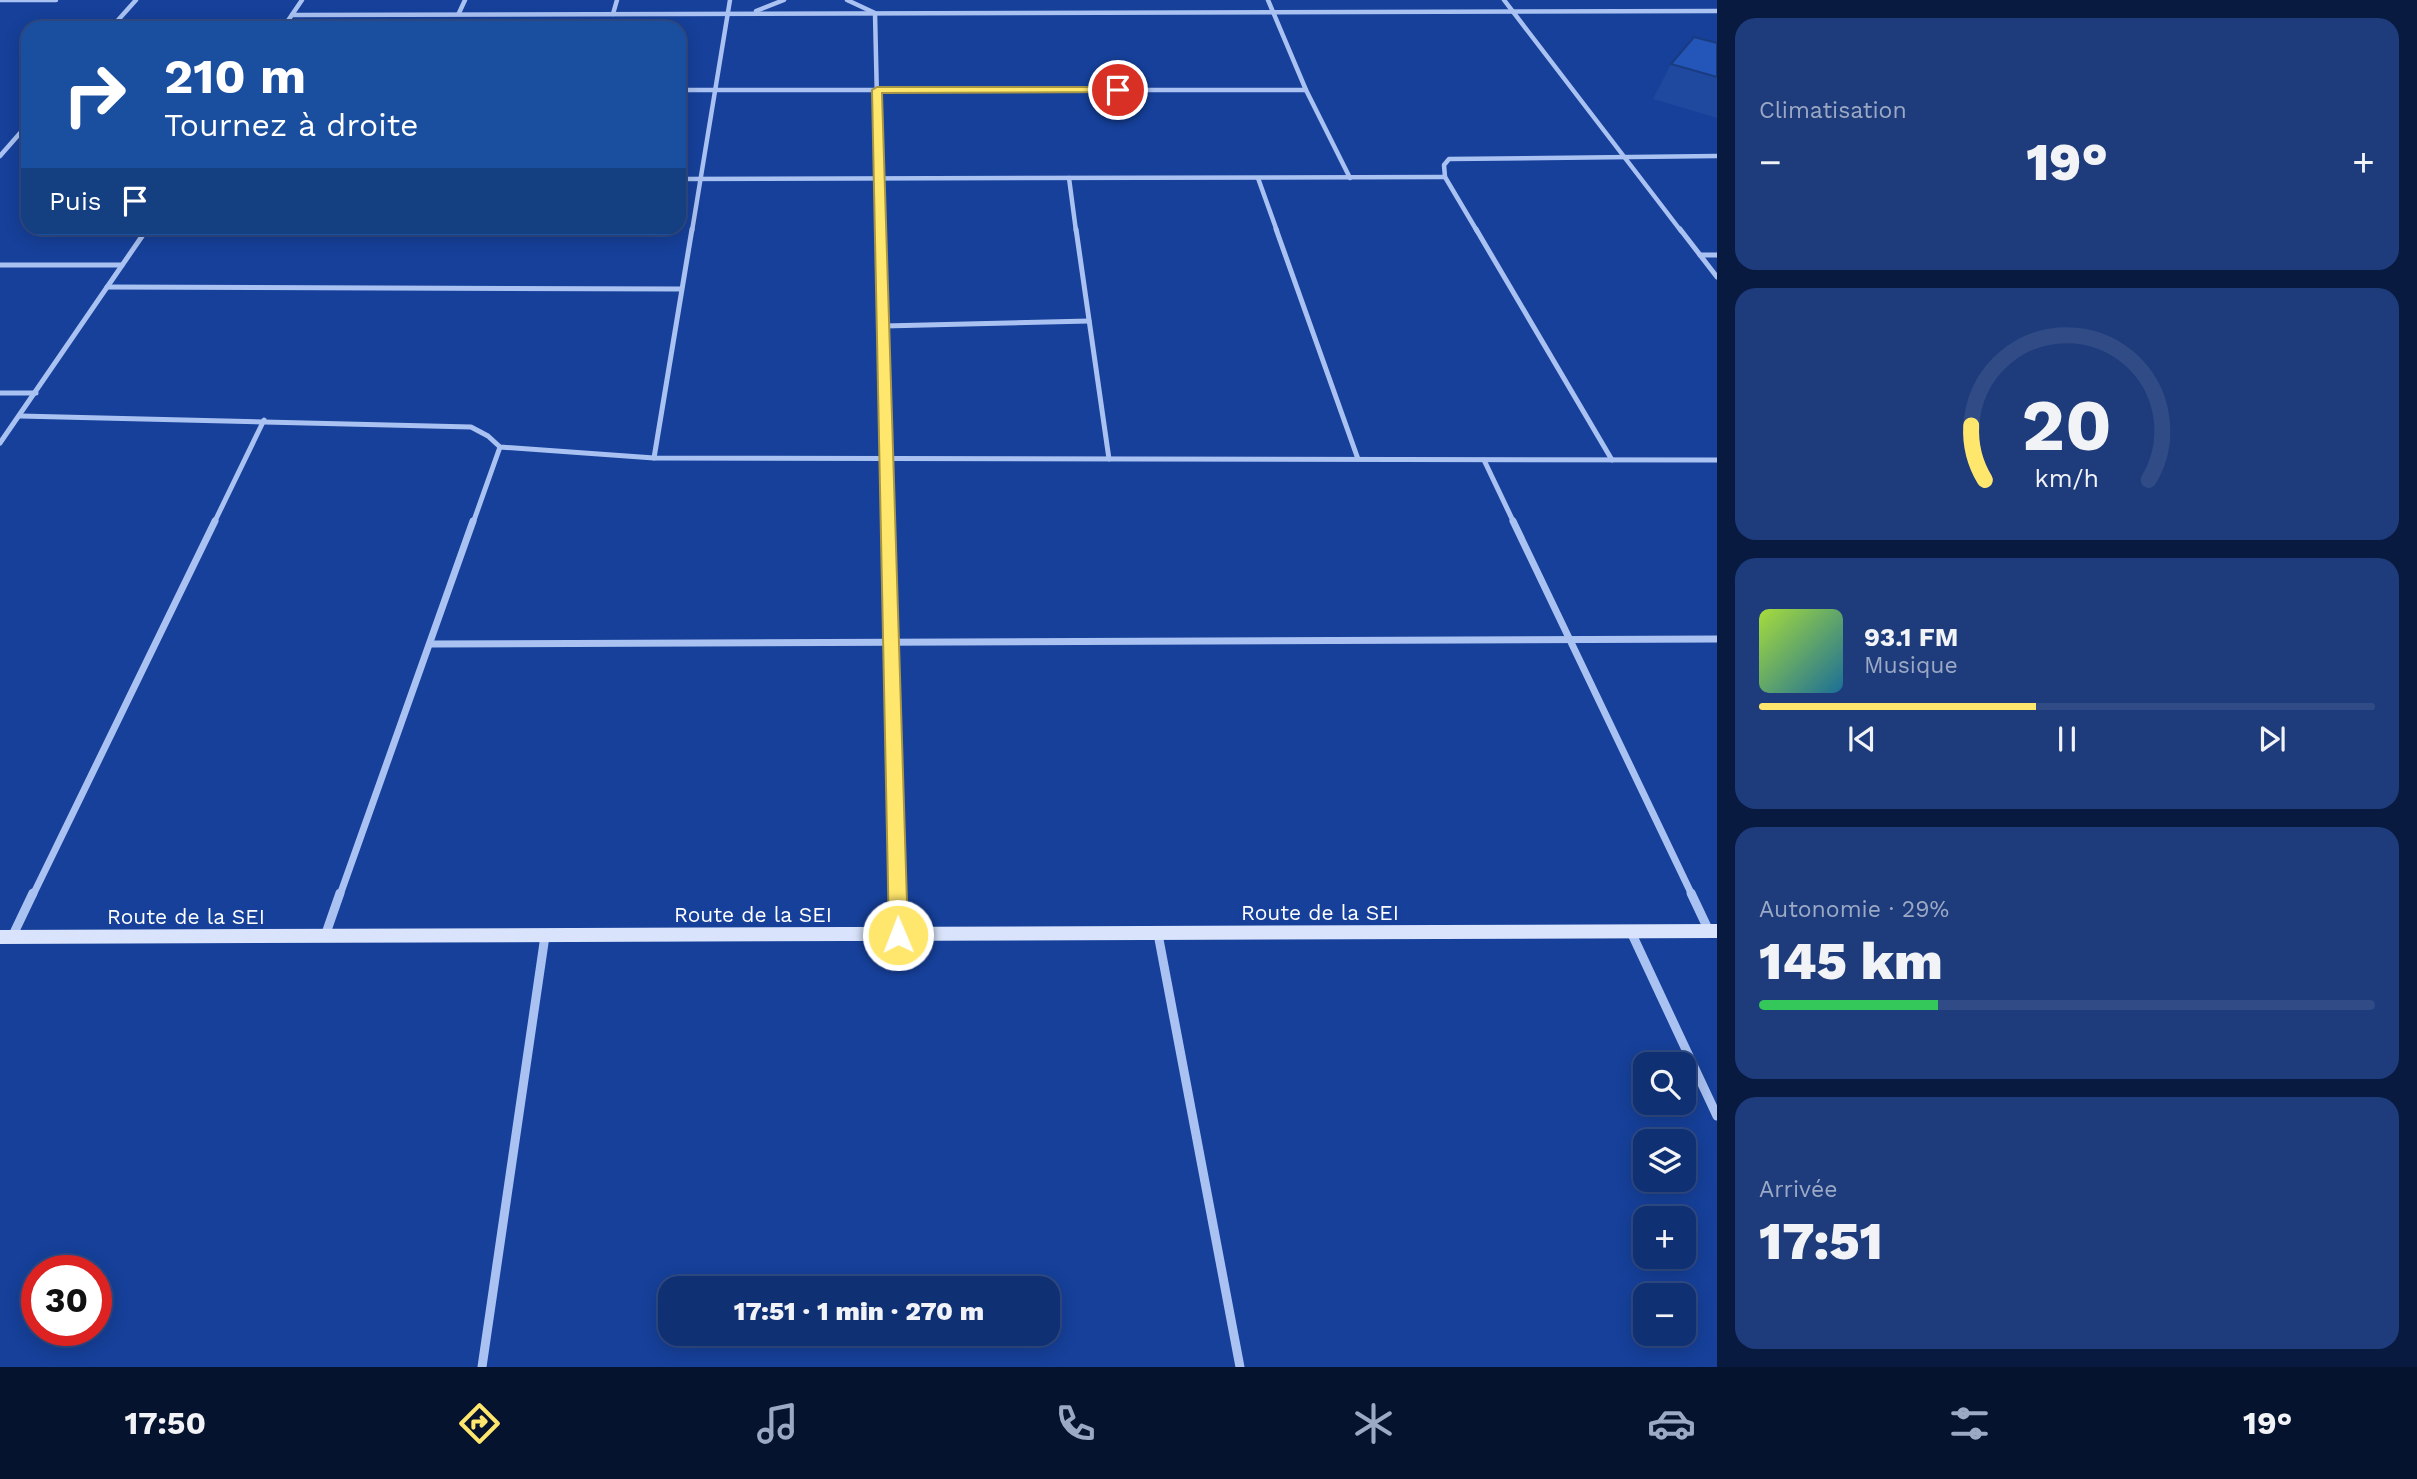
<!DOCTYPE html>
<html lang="fr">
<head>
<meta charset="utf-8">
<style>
  body { margin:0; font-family:"Work Sans",sans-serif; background:#1e3c7c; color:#f1f3f6; height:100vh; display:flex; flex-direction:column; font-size:26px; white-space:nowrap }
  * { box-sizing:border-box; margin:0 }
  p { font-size:23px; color:#9ca9c5 }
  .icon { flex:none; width:38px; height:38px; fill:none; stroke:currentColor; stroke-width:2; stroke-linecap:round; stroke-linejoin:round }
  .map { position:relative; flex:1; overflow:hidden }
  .panel { display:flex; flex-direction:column; gap:18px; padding:18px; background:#091a40; width:700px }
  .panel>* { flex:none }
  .hud { position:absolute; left:21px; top:21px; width:665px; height:214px; border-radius:21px; box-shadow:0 4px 18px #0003,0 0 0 2px #304b86; background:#1a4fa0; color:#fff; overflow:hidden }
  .buttons { position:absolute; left:1633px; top:1052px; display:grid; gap:14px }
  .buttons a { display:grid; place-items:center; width:63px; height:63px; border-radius:14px; background:#103074; box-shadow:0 4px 18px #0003,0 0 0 2px #304b86; font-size:35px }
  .speed { position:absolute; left:21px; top:1255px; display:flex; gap:14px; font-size:35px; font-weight:700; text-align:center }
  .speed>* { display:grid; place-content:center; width:91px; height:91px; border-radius:50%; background:#103074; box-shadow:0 4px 18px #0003,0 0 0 2px #304b86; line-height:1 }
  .speed .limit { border:10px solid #d22; background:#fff; color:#111 }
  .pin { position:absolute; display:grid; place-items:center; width:60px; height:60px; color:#fff; margin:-30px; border:4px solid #fff; border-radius:50%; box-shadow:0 2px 7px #0007 }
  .me { position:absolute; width:77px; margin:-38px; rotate:359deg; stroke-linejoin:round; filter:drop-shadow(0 0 5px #0008) }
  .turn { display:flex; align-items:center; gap:24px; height:147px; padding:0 28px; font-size:32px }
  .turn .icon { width:91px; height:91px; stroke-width:2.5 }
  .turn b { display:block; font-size:49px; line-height:60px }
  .then { display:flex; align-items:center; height:66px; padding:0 28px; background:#0003; gap:14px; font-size:26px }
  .big { font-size:52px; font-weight:800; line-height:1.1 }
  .panel .tile { flex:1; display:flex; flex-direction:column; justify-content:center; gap:10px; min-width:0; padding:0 24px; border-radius:21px; background:#1e3c7c }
  .panel .dial { align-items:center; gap:0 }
  .dial svg { height:182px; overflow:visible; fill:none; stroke:#304b86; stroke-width:7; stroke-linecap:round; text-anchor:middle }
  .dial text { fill:#f1f3f6; stroke:none }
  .song { display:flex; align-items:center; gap:21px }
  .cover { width:84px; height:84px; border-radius:10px; background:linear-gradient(135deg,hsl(80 70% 55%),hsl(200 70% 35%)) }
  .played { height:7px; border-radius:4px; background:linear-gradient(90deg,#ffe66c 45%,#304b86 45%) }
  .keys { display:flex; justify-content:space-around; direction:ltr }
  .heat { display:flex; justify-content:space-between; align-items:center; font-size:38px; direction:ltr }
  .charge { height:10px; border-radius:5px; background:linear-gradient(90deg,#34c759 29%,#304b86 0) }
  .trip { position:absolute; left:658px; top:1276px; width:402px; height:70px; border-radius:21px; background:#103074; box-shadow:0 4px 18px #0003,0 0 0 2px #304b86; font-weight:800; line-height:70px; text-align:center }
  .tab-bar { display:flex; height:112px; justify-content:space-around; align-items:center; background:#06132e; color:#9ca9c5 }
  .tab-bar .icon { width:49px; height:49px }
  .tab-bar .on { color:#ffe66c }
  .tab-bar b { font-size:32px; color:#f1f3f6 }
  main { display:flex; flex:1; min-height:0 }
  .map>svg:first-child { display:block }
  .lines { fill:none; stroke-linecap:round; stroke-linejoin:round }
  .street-far3 { stroke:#aac2f2; stroke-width:4.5 }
  .street-far2 { stroke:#aac2f2; stroke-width:5 }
  .street-far1 { stroke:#aac2f2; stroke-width:7 }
  .street { stroke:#aac2f2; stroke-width:9 }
  .secondary { fill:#d9e4fc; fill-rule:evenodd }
  .wall { fill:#1f499e }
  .building { fill:#2455b8; stroke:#193c81; stroke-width:2 }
  .route { fill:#ffe66c; stroke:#a69646; stroke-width:2 }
  .labels { text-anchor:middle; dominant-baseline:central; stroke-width:7; stroke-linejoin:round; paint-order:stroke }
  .street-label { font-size:21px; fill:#fff; stroke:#16409a }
</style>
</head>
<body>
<main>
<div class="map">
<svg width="1717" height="1367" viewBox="0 0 1717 1367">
  <rect width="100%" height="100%" fill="#16409a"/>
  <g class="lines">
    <g class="street-far3">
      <polyline points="0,0 56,0"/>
      <polyline points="847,0 875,13 880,231"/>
      <polyline points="1268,0 1306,90 1350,178"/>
      <polyline points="1504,0 1681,231"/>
      <polyline points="756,11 784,0"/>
      <polyline points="459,13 465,0"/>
      <polyline points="613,14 617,0"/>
      <polyline points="292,15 1717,11"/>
      <polyline points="111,28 136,0"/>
      <polyline points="283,28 302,0"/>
      <polyline points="679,90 1306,90"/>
      <polyline points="0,156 28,124"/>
      <polyline points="1069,178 1076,231"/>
      <polyline points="1258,178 1277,231"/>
      <polyline points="679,179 1445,177"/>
      <polyline points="146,231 148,228"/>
      <polyline points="692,231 730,0"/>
      <polyline points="1477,231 1445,177 1444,165 1449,159 1717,156"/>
    </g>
    <g class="street-far2">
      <polyline points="880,229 888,523"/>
      <polyline points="1076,229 1109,459"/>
      <polyline points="1276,229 1358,459"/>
      <polyline points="1476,229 1612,460"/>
      <polyline points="1680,229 1717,277"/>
      <polyline points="1700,255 1717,255"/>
      <polyline points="0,265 122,265"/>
      <polyline points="107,287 681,289"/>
      <polyline points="884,326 1089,321"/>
      <polyline points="0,393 36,393"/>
      <polyline points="20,416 471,427 488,436 500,447 654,458 1717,460"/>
      <polyline points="0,443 147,229"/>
      <polyline points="654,458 692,229"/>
      <polyline points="1484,460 1514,523"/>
      <polyline points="214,523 264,420"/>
      <polyline points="473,523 500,447"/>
    </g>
    <g class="street-far1">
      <polyline points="888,521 897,895"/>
      <polyline points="1513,521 1692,895"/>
      <polyline points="431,644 1717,639"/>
      <polyline points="33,895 215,521"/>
      <polyline points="340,895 473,521"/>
    </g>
    <g class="street">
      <polyline points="897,893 898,935"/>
      <polyline points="1691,893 1709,931"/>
      <polyline points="1631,932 1717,1116"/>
      <polyline points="1158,934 1240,1367"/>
      <polyline points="325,936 340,893"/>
      <polyline points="12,937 33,893"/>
      <polyline points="482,1367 545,936"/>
    </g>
    <polygon class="secondary" points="1717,924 1717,938 0,944 0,930"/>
  </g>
  <polygon class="wall" points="1717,43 1717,118 1653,99 1671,64"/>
  <polygon class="building" points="1694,37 1717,43 1717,77 1671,64"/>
  <polygon class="route" points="1118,87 1123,90 1122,92 882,93 908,935 905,941 898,943 892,941 889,935 872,90 877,87"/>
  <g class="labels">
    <g class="street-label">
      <text x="1320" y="912">Route de la SEI</text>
      <text x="753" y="914">Route de la SEI</text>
      <text x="186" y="916">Route de la SEI</text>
    </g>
  </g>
</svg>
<div class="buttons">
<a><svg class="icon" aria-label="search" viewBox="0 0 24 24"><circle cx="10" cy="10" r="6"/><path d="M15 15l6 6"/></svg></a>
<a><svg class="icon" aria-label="layers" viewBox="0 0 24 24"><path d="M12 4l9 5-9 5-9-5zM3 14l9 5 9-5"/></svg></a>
<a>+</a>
<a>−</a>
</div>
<div class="speed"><div class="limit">30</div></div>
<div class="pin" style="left:1118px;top:90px;background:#d93025"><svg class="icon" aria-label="arrive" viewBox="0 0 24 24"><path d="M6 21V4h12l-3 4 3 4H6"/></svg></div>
<svg class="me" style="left:898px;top:935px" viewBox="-20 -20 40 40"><circle r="17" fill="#ffe66c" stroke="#fff" stroke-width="3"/><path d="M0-11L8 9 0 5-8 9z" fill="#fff"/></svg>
<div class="trip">17:51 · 1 min · 270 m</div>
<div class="hud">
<div class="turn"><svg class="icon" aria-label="right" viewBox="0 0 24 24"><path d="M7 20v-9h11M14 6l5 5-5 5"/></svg><div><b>210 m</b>Tournez à droite</div></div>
<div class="then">Puis<svg class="icon" aria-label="arrive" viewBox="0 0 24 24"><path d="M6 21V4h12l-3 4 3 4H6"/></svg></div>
</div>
</div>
<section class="panel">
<div class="tile"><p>Climatisation</p>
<div class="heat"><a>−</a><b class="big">19°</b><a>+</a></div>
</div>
<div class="tile dial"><svg viewBox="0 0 100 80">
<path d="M14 69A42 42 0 1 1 86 69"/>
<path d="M14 69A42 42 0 0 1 8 45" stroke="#ffe66c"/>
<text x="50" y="56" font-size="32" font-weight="700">20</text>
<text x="50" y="72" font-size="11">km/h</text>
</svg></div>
<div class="tile">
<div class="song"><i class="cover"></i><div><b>93.1 FM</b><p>Musique</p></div></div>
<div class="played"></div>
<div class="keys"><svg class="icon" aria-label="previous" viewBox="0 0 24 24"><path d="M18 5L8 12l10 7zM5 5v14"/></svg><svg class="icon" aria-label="pause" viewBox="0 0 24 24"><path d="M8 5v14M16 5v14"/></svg><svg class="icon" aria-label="next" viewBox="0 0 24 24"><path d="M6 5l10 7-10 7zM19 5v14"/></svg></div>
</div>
<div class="tile"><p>Autonomie · 29%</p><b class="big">145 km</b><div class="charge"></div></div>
<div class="tile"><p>Arrivée</p><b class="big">17:51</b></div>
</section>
</main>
<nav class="tab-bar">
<b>17:50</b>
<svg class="icon on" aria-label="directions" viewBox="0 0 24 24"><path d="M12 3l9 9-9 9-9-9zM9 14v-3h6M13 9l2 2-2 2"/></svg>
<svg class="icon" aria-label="music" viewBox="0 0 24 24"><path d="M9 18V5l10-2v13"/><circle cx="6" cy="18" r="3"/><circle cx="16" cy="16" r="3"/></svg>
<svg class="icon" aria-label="phone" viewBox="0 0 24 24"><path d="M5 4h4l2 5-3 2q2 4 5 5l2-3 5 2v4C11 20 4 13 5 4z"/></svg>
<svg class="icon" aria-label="climate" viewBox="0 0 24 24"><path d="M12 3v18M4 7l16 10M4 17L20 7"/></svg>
<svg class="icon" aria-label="car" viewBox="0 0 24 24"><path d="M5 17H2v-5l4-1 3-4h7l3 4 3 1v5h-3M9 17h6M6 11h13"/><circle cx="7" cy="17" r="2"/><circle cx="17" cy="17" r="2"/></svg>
<svg class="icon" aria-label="filters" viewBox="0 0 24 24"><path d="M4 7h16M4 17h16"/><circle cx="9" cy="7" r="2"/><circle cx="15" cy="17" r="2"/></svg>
<b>19°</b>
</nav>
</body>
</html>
